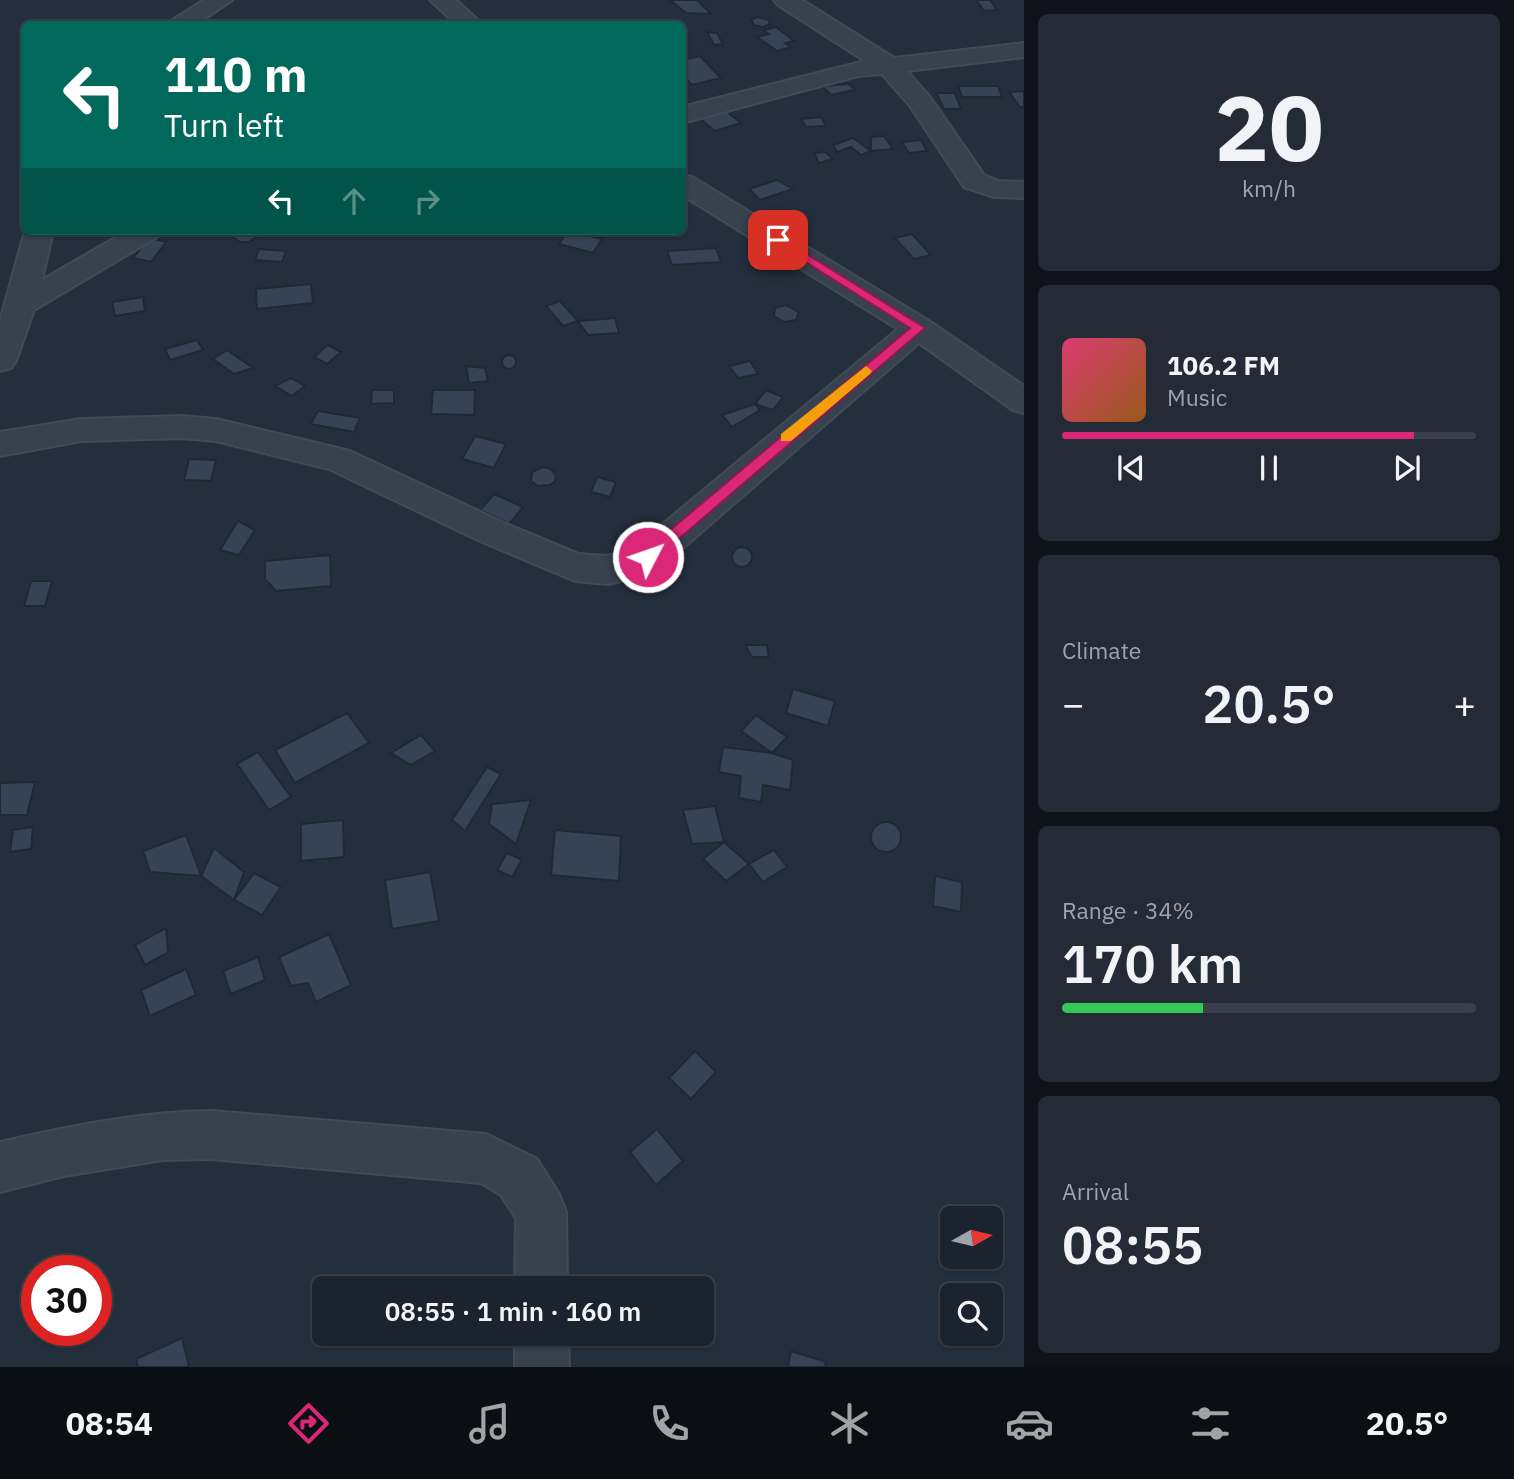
<!DOCTYPE html>
<html lang="en">
<head>
<meta charset="utf-8">
<style>
  body { margin:0; font-family:"IBM Plex Sans",sans-serif; background:#242b36; color:#f1f3f6; height:100vh; display:flex; flex-direction:column; font-size:26px; white-space:nowrap }
  * { box-sizing:border-box; margin:0 }
  p { font-size:23px; color:#a0a4aa }
  .icon { flex:none; width:38px; height:38px; fill:none; stroke:currentColor; stroke-width:2; stroke-linecap:round; stroke-linejoin:round }
  .map { position:relative; flex:1; overflow:hidden }
  .side { display:flex; flex-direction:column; gap:14px; padding:14px; background:#0f1319; width:490px }
  .side>* { flex:none }
  .hud { position:absolute; left:21px; top:21px; width:665px; height:214px; border-radius:10px; box-shadow:0 2px 5px #0004,0 0 0 2px #39404a; background:#00695c; color:#fff; overflow:hidden }
  .needle { width:46px; rotate:82deg }
  .fabs { position:absolute; left:940px; top:1206px; display:grid; gap:14px }
  .fabs a { display:grid; place-items:center; width:63px; height:63px; border-radius:10px; background:#1b232e; box-shadow:0 2px 5px #0004,0 0 0 2px #39404a; font-size:35px }
  .speed { position:absolute; left:21px; top:1255px; display:flex; gap:14px; font-size:35px; font-weight:700; text-align:center }
  .speed>* { display:grid; place-content:center; width:91px; height:91px; border-radius:50%; background:#1b232e; box-shadow:0 2px 5px #0004,0 0 0 2px #39404a; line-height:1 }
  .speed .limit { border:10px solid #d22; background:#fff; color:#111 }
  .pin { position:absolute; display:grid; place-items:center; width:60px; height:60px; color:#fff; margin:-30px; border-radius:14px; box-shadow:0 4px 10px #0006 }
  .me { position:absolute; width:77px; margin:-38px; rotate:49deg; stroke-linejoin:round; filter:drop-shadow(0 0 5px #0008) }
  .turn { display:flex; align-items:center; gap:24px; height:147px; padding:0 28px; font-size:32px }
  .turn .icon { width:91px; height:91px; stroke-width:2.5 }
  .turn b { display:block; font-size:49px; line-height:60px }
  .lanes { display:flex; align-items:center; height:66px; padding:0 28px; background:#0003; justify-content:center; gap:35px; direction:ltr }
  .lanes .off { opacity:.35 }
  .big { font-size:52px; font-weight:600; line-height:1.1 }
  .side .tile { flex:1; display:flex; flex-direction:column; justify-content:center; gap:10px; min-width:0; padding:0 24px; border-radius:10px; background:#242b36 }
  .side .dial { align-items:center; gap:0 }
  .dial b { font-size:91px; line-height:1 }
  .song { display:flex; align-items:center; gap:21px }
  .cover { width:84px; height:84px; border-radius:10px; background:linear-gradient(135deg,hsl(340 70% 55%),hsl(30 70% 35%)) }
  .played { height:7px; border-radius:4px; background:linear-gradient(90deg,#db2777 85%,#39404a 85%) }
  .keys { display:flex; justify-content:space-around; direction:ltr }
  .heat { display:flex; justify-content:space-between; align-items:center; font-size:38px; direction:ltr }
  .charge { height:10px; border-radius:5px; background:linear-gradient(90deg,#34c759 34%,#39404a 0) }
  .trip { position:absolute; left:312px; top:1276px; width:402px; height:70px; border-radius:10px; background:#1b232e; box-shadow:0 2px 5px #0004,0 0 0 2px #39404a; font-weight:600; line-height:70px; text-align:center }
  .menu { display:flex; height:112px; justify-content:space-around; align-items:center; background:#0b0e12; color:#a0a4aa }
  .menu .icon { width:49px; height:49px }
  .menu .selected { color:#db2777 }
  .menu b { font-size:32px; color:#f1f3f6 }
  main { display:flex; flex:1; min-height:0 }
  .map>svg:first-child { display:block }
  .building { fill:#364354; stroke:#1f2835; stroke-width:2 }
  .lines { fill:none; stroke-linecap:round; stroke-linejoin:round }
  .minor-casing { stroke:#414a57; stroke-width:4 }
  .minor { fill:#38414e; fill-rule:evenodd }
  .route { fill:#db2777; stroke:#8e194d; stroke-width:2 }
  .slow { fill:#f59e0b }
</style>
</head>
<body>
<main>
<div class="map">
<svg width="1024" height="1367" viewBox="0 0 1024 1367">
  <rect width="100%" height="100%" fill="#242f3e"/>
  <g class="building">
    <polygon points="670,0 697,0 711,14 686,13"/>
    <polygon points="976,0 990,0 997,10 984,11"/>
    <polygon points="757,17 769,20 770,24 763,27 754,25 751,20"/>
    <polygon points="776,27 794,41 785,43 791,47 777,51 757,37 769,34 763,30"/>
    <polygon points="707,32 717,33 723,44 714,45"/>
    <polygon points="700,56 721,78 692,85 682,74 682,60"/>
    <polygon points="849,84 855,90 831,95 822,86"/>
    <polygon points="958,86 998,86 1002,97 962,97"/>
    <polygon points="1024,91 1024,107 1020,107 1009,92"/>
    <polygon points="936,93 955,93 961,109 944,109"/>
    <polygon points="725,110 741,123 715,131 699,118"/>
    <polygon points="821,117 826,126 806,127 801,119"/>
    <polygon points="884,136 893,149 871,151 871,137"/>
    <polygon points="853,138 871,151 861,155 851,147 837,152 833,145"/>
    <polygon points="921,140 927,151 909,153 902,142"/>
    <polygon points="825,152 833,159 819,163 814,153"/>
    <polygon points="777,180 793,189 760,200 749,189"/>
    <polygon points="234,231 259,231 259,235 249,242 240,242 234,238"/>
    <polygon points="568,231 602,239 593,253 559,244"/>
    <polygon points="912,234 931,255 914,259 895,238"/>
    <polygon points="149,238 166,242 151,262 133,258"/>
    <polygon points="716,248 721,262 672,265 667,251"/>
    <polygon points="259,249 286,251 282,262 255,260"/>
    <polygon points="311,284 313,303 257,309 256,289"/>
    <polygon points="143,297 145,311 115,316 112,302"/>
    <polygon points="560,301 578,321 563,326 546,306"/>
    <polygon points="786,305 799,312 796,320 784,322 774,316 775,308"/>
    <polygon points="615,318 619,333 588,335 578,321"/>
    <polygon points="197,340 203,350 170,360 165,349"/>
    <polygon points="328,345 341,352 327,364 314,357"/>
    <polygon points="227,350 253,368 234,374 213,359"/>
    <circle cx="509" cy="362" r="7"/>
    <polygon points="750,361 758,374 738,378 729,366"/>
    <polygon points="466,366 485,368 488,381 469,383"/>
    <polygon points="291,378 305,386 292,396 275,386"/>
    <polygon points="372,390 394,390 394,403 371,404"/>
    <polygon points="433,390 475,390 474,415 431,414"/>
    <polygon points="766,390 783,397 773,410 755,404"/>
    <polygon points="755,404 760,410 732,427 722,415"/>
    <polygon points="318,411 360,418 354,432 311,424"/>
    <polygon points="475,436 506,444 494,468 462,459"/>
    <polygon points="189,459 216,460 211,481 184,480"/>
    <polygon points="543,467 551,469 556,475 555,481 550,485 538,486 531,481 532,472"/>
    <polygon points="597,477 616,482 610,497 591,492"/>
    <polygon points="494,494 523,507 509,524 480,510"/>
    <polygon points="238,521 255,530 239,555 220,550"/>
    <circle cx="742" cy="557" r="10"/>
    <polygon points="330,555 331,586 276,591 265,579 265,561"/>
    <polygon points="31,581 52,581 45,606 24,606"/>
    <polygon points="745,645 767,645 769,657 752,657"/>
    <polygon points="793,689 835,701 828,726 786,713"/>
    <polygon points="347,713 369,743 295,783 275,750"/>
    <polygon points="756,715 787,737 772,753 741,731"/>
    <polygon points="421,735 435,751 411,765 391,753"/>
    <polygon points="723,747 772,753 793,760 790,790 763,785 761,802 739,798 741,776 719,772"/>
    <polygon points="258,752 291,797 269,810 237,764"/>
    <polygon points="487,767 501,774 465,831 452,820"/>
    <polygon points="35,782 27,815 0,815 0,783"/>
    <polygon points="531,800 516,844 489,824 492,804"/>
    <polygon points="715,806 724,842 692,844 683,810"/>
    <polygon points="343,820 344,857 301,861 301,824"/>
    <circle cx="886" cy="837" r="15"/>
    <polygon points="33,827 31,849 10,852 13,830"/>
    <polygon points="555,830 621,836 619,881 551,875"/>
    <polygon points="186,835 201,876 150,872 143,851"/>
    <polygon points="724,842 749,864 726,881 703,859"/>
    <polygon points="214,848 244,872 234,900 201,876"/>
    <polygon points="774,850 787,867 763,882 749,864"/>
    <polygon points="507,853 522,860 512,877 497,870"/>
    <polygon points="430,872 439,921 392,929 385,880"/>
    <polygon points="254,873 281,887 262,915 234,900"/>
    <polygon points="935,876 962,882 961,912 933,906"/>
    <polygon points="166,928 168,952 145,965 135,945"/>
    <polygon points="329,934 351,985 316,1002 308,983 291,986 279,957"/>
    <polygon points="258,957 265,980 231,994 223,971"/>
    <polygon points="186,969 196,995 150,1016 141,990"/>
    <polygon points="695,1051 716,1072 691,1099 669,1078"/>
    <polygon points="657,1129 683,1161 656,1185 630,1152"/>
    <polygon points="182,1338 189,1367 138,1367 136,1359"/>
    <polygon points="791,1351 826,1362 825,1367 788,1367"/>
  </g>
  <g class="lines">
    <g class="minor-casing">
      <g id="minor">
        <polygon points="204,0 232,0 197,24 170,24 174,19"/>
        <polygon points="430,0 456,0 482,24 456,24"/>
        <polygon points="774,0 802,0 894,58 1024,43 1024,57 907,71 929,96 984,175 998,181 1024,182 1024,198 994,197 964,187 910,106 882,74 858,76 682,123 682,107 865,61 778,5"/>
        <polygon points="682,175 692,177 929,321 1024,386 1024,413 1013,410 919,343 661,567 645,575 608,584 575,581 480,541 329,469 216,441 182,438 81,441 0,456 0,432 81,419 182,416 216,419 350,451 504,523 579,554 608,556 635,547 898,329 682,195"/>
        <polygon points="25,231 53,231 42,280 127,231 161,231 157,237 34,310 16,361 11,368 0,371 0,321"/>
        <path d="M211,1111L486,1134L537,1159L559,1194L566,1212L567,1288H515L516,1218L501,1195L481,1183L211,1159L163,1160L64,1176L0,1192V1142C70,1126 139,1112 211,1111Z"/>
        <polygon points="515,1334 568,1334 569,1367 515,1367"/>
      </g>
    </g>
    <use href="#minor" class="minor"/>
  </g>
  <polygon class="route" points="778,236 925,328 653,561 643,561 641,557 643,553 910,328 774,242 772,240"/>
  <polygon class="slow" points="866,366 872,371 870,374 791,441 781,441 781,434"/>
</svg>
<div class="fabs">
<a><svg class="needle" viewBox="-14 -14 28 28"><path d="M0-13l5 13h-10z" fill="#e53935"/><path d="M0 13l5-13h-10z" fill="#a0a4aa"/></svg></a>
<a><svg class="icon" aria-label="search" viewBox="0 0 24 24"><circle cx="10" cy="10" r="6"/><path d="M15 15l6 6"/></svg></a>
</div>
<div class="speed"><div class="limit">30</div></div>
<div class="pin" style="left:778px;top:240px;background:#d93025"><svg class="icon" aria-label="arrive" viewBox="0 0 24 24"><path d="M6 21V4h12l-3 4 3 4H6"/></svg></div>
<svg class="me" style="left:648px;top:557px" viewBox="-20 -20 40 40"><circle r="17" fill="#db2777" stroke="#fff" stroke-width="3"/><path d="M0-11L8 9 0 5-8 9z" fill="#fff"/></svg>
<div class="trip">08:55 · 1 min · 160 m</div>
<div class="hud">
<div class="turn"><svg class="icon" aria-label="left" viewBox="0 0 24 24"><path d="M17 20v-9H6M10 6l-5 5 5 5"/></svg><div><b>110 m</b>Turn left</div></div>
<div class="lanes"><svg class="icon" aria-label="left" viewBox="0 0 24 24"><path d="M17 20v-9H6M10 6l-5 5 5 5"/></svg><svg class="icon off" aria-label="ahead" viewBox="0 0 24 24"><path d="M12 20V5M6 11l6-6 6 6"/></svg><svg class="icon off" aria-label="right" viewBox="0 0 24 24"><path d="M7 20v-9h11M14 6l5 5-5 5"/></svg></div>
</div>
</div>
<section class="side">
<div class="tile dial"><b>20</b><p>km/h</p></div>
<div class="tile">
<div class="song"><i class="cover"></i><div><b>106.2 FM</b><p>Music</p></div></div>
<div class="played"></div>
<div class="keys"><svg class="icon" aria-label="previous" viewBox="0 0 24 24"><path d="M18 5L8 12l10 7zM5 5v14"/></svg><svg class="icon" aria-label="pause" viewBox="0 0 24 24"><path d="M8 5v14M16 5v14"/></svg><svg class="icon" aria-label="next" viewBox="0 0 24 24"><path d="M6 5l10 7-10 7zM19 5v14"/></svg></div>
</div>
<div class="tile"><p>Climate</p>
<div class="heat"><a>−</a><b class="big">20.5°</b><a>+</a></div>
</div>
<div class="tile"><p>Range · 34%</p><b class="big">170 km</b><div class="charge"></div></div>
<div class="tile"><p>Arrival</p><b class="big">08:55</b></div>
</section>
</main>
<nav class="menu">
<b>08:54</b>
<svg class="icon selected" aria-label="directions" viewBox="0 0 24 24"><path d="M12 3l9 9-9 9-9-9zM9 14v-3h6M13 9l2 2-2 2"/></svg>
<svg class="icon" aria-label="music" viewBox="0 0 24 24"><path d="M9 18V5l10-2v13"/><circle cx="6" cy="18" r="3"/><circle cx="16" cy="16" r="3"/></svg>
<svg class="icon" aria-label="phone" viewBox="0 0 24 24"><path d="M5 4h4l2 5-3 2q2 4 5 5l2-3 5 2v4C11 20 4 13 5 4z"/></svg>
<svg class="icon" aria-label="climate" viewBox="0 0 24 24"><path d="M12 3v18M4 7l16 10M4 17L20 7"/></svg>
<svg class="icon" aria-label="car" viewBox="0 0 24 24"><path d="M5 17H2v-5l4-1 3-4h7l3 4 3 1v5h-3M9 17h6M6 11h13"/><circle cx="7" cy="17" r="2"/><circle cx="17" cy="17" r="2"/></svg>
<svg class="icon" aria-label="filters" viewBox="0 0 24 24"><path d="M4 7h16M4 17h16"/><circle cx="9" cy="7" r="2"/><circle cx="15" cy="17" r="2"/></svg>
<b>20.5°</b>
</nav>
</body>
</html>
